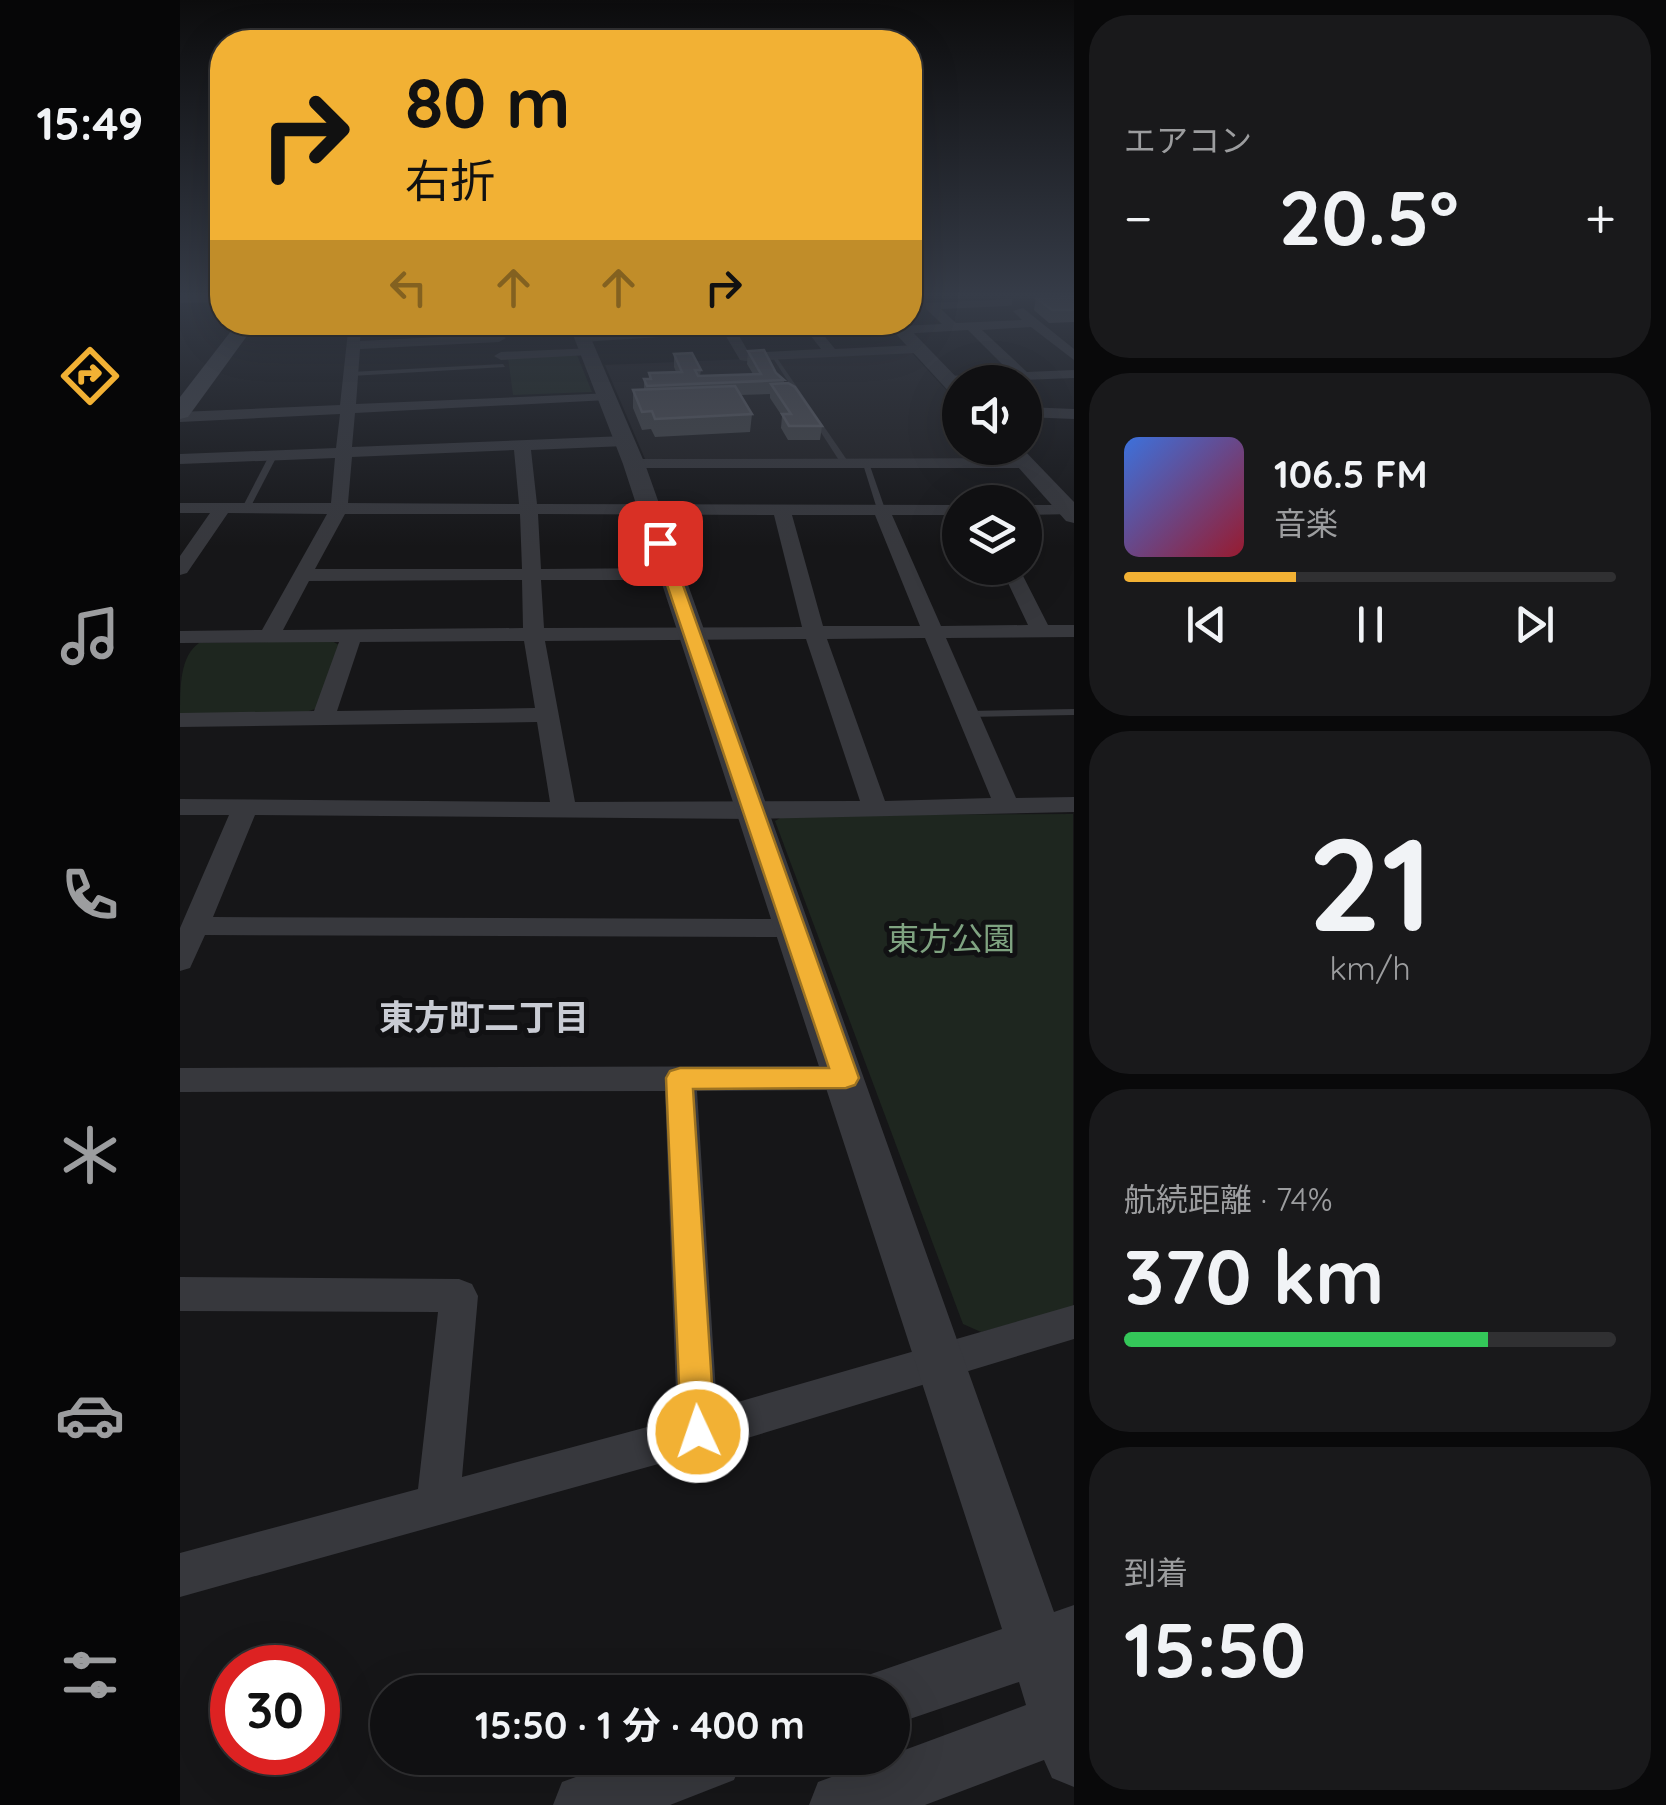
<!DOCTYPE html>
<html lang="ja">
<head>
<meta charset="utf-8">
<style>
  body { margin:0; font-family:Quicksand,"Noto Sans JP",sans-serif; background:#19191b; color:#f1f3f6; height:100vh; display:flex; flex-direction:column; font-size:38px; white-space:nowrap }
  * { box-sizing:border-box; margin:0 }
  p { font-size:32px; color:#9c9d9f }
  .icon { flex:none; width:55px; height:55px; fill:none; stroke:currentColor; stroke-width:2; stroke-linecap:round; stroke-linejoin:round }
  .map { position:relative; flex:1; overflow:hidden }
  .side { display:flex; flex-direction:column; gap:15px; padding:15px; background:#09090a; width:592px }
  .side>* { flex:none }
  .guide { position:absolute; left:30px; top:30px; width:712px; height:305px; border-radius:40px; box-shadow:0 10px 40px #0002,0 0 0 2px #303032; background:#f2b134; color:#111; overflow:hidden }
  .buttons { position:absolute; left:762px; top:365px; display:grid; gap:20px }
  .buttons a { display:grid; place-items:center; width:100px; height:100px; border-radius:50%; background:#101012; box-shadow:0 10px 40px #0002,0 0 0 2px #303032; font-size:50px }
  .speed { position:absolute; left:30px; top:1645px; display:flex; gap:20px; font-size:50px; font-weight:700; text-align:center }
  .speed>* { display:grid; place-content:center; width:130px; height:130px; border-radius:50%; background:#101012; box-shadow:0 10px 40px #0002,0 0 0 2px #303032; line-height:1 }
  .speed .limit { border:15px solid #d22; background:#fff; color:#111 }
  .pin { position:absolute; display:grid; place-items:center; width:85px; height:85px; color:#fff; margin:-42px; border-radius:20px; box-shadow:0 5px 15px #0006 }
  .me { position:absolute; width:110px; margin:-55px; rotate:357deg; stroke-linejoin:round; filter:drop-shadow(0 0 8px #0008) }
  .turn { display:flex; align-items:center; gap:35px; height:210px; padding:0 30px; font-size:45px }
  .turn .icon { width:130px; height:130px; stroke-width:2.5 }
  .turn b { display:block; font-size:70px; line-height:85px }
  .lanes { display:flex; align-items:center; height:95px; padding:0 30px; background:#0003; justify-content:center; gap:50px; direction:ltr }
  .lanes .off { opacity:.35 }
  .big { font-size:75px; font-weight:700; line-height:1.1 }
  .side .card { flex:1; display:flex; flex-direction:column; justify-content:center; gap:15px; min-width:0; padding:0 35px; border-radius:40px; background:#19191b }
  .side .dial { align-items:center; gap:0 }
  .dial b { font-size:130px; line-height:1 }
  .song { display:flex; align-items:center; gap:30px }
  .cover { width:120px; height:120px; border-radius:15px; background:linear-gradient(135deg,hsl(220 70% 55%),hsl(350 70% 35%)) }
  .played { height:10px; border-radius:5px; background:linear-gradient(90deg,#f2b134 35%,#303032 35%) }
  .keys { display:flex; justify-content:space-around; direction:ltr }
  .heat { display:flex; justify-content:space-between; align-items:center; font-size:55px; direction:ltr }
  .charge { height:15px; border-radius:8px; background:linear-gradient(90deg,#34c759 74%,#303032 0) }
  .trip { position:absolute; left:190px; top:1675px; width:540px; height:100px; border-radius:50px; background:#101012; box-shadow:0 10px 40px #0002,0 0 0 2px #303032; font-weight:700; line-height:100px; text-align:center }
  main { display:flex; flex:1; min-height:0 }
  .dock { display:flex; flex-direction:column; width:180px; justify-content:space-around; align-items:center; background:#060607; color:#9c9d9f }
  .dock .icon { width:70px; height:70px }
  .dock .selected { color:#f2b134 }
  .dock b { font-size:45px; color:#f1f3f6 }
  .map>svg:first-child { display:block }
  .built { fill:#222225 }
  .green { fill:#1e261f }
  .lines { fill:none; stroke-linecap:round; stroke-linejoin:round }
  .service { fill:#37383d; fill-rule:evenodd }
  .minor { fill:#37383d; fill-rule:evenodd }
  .tertiary { fill:#37383d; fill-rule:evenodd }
  .secondary { fill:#45474d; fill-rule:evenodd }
  .wall { fill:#47494d }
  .building { fill:#525359; stroke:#5f6168; stroke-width:2.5 }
  .route { fill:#f2b134; stroke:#9d7322; stroke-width:2.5 }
  .labels { text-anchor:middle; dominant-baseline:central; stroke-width:10; stroke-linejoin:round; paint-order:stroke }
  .park-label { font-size:32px; fill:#7fa381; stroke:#111113 }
  .neighbourhood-label { font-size:35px; font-weight:bold; fill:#c9ccd4; stroke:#111113 }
</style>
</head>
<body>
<main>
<nav class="dock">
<b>15:49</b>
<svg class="icon selected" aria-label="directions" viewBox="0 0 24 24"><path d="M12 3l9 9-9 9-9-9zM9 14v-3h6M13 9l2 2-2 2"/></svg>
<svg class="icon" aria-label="music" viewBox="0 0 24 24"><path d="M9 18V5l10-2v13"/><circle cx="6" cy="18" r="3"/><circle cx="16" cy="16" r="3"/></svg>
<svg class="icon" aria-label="phone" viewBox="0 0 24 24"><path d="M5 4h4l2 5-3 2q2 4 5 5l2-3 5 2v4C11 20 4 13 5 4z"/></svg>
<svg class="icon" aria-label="climate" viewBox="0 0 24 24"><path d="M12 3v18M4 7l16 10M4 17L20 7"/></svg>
<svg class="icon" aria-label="car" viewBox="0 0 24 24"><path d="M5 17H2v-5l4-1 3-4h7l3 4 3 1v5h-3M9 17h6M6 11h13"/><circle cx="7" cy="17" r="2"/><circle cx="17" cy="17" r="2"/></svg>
<svg class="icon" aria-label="filters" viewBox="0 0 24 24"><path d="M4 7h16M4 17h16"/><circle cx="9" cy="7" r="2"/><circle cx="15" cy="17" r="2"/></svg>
</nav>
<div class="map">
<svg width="894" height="1805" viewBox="0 0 894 1805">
  <rect width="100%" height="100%" fill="#161618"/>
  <polygon class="built" points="731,352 780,405 780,448 819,448 829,458 465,459 425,365"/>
  <g class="green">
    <polygon points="397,355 412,392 333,395 328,358"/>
    <path d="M152,641L159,645L138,708L123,713L0,714C0,687 0,656 19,643Z"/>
    <polygon points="893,814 893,1307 801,1332 783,1324 595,821 605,815"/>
  </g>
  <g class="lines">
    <g class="service">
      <polygon points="591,355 595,355 669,463 668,465 662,465"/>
      <polygon points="323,364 325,367 171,376 167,374 171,372"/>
      <polygon points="90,454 97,456 70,508 63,510 62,508"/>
      <polygon points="682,461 689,463 705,509 704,511 697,509"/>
      <polygon points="894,709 894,715 789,717 783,714 789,711"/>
    </g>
    <g class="minor">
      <polygon points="42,294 42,302 0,303 0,295"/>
      <polygon points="832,299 832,305 828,306 761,309 776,323 842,320 833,311 843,308 894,349 894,360 851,327 802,330 847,372 894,370 894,378 764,383 762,380 769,376 831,373 788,330 720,334 713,330 720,326 762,324 746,309 746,303"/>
      <path d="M169,322L181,323L180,341L319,334L326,338L319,342L180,349L176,404L433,393V399L428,400L175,413L172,447L445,436L453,441L445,446L351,450L357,504L780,505V515H712L761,626L848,625L821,568H839L868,625H894V637L766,638L836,798L894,797V812L574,819L75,815L33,917L614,919L624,921L628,928L624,935L614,937L25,935L10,968L0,971V928L49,815H0V799L370,802L357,722L0,727V713L134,711L159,642L0,643V631L82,630L147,514L48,513L7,573L0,575V556L30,513H0V503H151L155,458L0,464V454L156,448L160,414L0,422V412L160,405ZM334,450L339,504L168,503L172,457ZM165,514H340L342,569H135ZM358,514L594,515L622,627L364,628L361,580H491L501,574L491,568L361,569ZM612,515H695L740,626H643ZM342,580L343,628L103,630L129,581ZM745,638L811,798L705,801L647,639ZM626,639L680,801L395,802L365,641ZM344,641L355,708L157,711L180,642Z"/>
      <polygon points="538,322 551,322 569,353 641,349 620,322 633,322 655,349 737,345 744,349 737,353 565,361 560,360 544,333 402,342 395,338 402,334 540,326"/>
      <polygon points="414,348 416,351 409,355 321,360 314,356 321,352"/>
      <polygon points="845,407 894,409 894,419 845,417"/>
      <polygon points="454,459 844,458 852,463 844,468 448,468 448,460"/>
      <polygon points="845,505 888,505 894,506 894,514 845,515"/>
      <polygon points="666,1066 677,1069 682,1078 677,1087 666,1090 517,1091 537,1408 894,1305 894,1339 518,1453 0,1597 0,1553 238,1489 258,1312 0,1311 0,1277 279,1279 292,1284 298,1296 282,1477 497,1419 485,1091 0,1092 0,1068"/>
    </g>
    <g class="tertiary">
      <polygon points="111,322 198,322 190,327 61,336 53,331 61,326"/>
      <polygon points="388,322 404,322 465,464 874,1612 894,1605 894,1787 872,1778 864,1760 745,1805 629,1805 638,1782 846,1705 839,1682 712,1725 712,1692 683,1692 691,1674 822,1629 443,464"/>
      <polygon points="705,322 723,322 781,382 780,398 773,396"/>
      <polygon points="821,448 842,448 894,502 894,523 886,521"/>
      <polygon points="448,1758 563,1758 554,1780 490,1805 373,1805 382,1782"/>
    </g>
    <polygon class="secondary" points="58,322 77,322 8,417 0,419 0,397"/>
  </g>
  <g class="wall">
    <polygon points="894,297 894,322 869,323 854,310 856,298"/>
    <polygon points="568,351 604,380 604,383 642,426 640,440 608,440 601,428 602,416 590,398 590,394 560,395 572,414 570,432 475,437 471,429 462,430 453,408 453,390 464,390 464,379 469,379 469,373 496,372 494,367 494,354 521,370 520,376 573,374 567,364"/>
  </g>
  <g class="building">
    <polygon points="894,297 894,310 872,310 856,298"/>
    <polygon points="584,350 596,373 604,380 467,386 464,379 471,379 469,373 502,372 494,354 512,353 521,370 515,370 518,376 581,374 568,351"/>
    <polygon points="608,383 615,387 642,426 609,426 602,414 611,414 591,384"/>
    <polygon points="555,386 572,414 475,419 472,411 462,412 453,390"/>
  </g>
  <linearGradient id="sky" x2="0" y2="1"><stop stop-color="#0c0c0d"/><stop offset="0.54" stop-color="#363c48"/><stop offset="1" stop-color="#363c48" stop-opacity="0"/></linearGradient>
  <rect width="894" height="547" fill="url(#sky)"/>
  <polygon class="route" points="480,538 488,543 679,1078 675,1085 666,1088 513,1089 535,1432 530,1444 518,1449 506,1444 501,1432 486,1078 490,1071 500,1068 649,1068 473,543"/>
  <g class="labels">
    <g class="park-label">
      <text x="771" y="938">東方公園</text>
    </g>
    <g class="neighbourhood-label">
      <text x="304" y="1017">東方町二丁目</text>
    </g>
  </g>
</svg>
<div class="buttons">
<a><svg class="icon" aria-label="sound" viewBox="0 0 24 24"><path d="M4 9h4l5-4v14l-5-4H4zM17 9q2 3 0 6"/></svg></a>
<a><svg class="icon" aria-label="layers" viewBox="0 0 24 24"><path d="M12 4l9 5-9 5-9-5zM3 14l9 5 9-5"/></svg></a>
</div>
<div class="speed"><div class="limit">30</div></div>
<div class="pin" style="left:480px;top:543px;background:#d93025"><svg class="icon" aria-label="arrive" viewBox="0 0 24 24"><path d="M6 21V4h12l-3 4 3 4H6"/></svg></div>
<svg class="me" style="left:518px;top:1432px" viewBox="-20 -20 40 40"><circle r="17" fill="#f2b134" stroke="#fff" stroke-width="3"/><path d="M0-11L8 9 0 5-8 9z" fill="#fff"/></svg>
<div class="trip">15:50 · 1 分 · 400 m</div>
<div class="guide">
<div class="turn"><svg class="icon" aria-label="right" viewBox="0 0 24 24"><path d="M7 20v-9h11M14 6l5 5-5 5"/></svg><div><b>80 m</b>右折</div></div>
<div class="lanes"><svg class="icon off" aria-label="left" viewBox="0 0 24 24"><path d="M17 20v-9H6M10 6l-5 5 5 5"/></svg><svg class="icon off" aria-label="ahead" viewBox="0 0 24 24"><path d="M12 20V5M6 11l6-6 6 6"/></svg><svg class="icon off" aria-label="ahead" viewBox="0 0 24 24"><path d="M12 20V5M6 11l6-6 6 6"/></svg><svg class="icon" aria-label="right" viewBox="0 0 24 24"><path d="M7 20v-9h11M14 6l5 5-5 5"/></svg></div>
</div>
</div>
<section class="side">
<div class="card"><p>エアコン</p>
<div class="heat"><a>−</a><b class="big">20.5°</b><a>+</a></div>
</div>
<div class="card">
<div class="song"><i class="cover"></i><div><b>106.5 FM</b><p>音楽</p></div></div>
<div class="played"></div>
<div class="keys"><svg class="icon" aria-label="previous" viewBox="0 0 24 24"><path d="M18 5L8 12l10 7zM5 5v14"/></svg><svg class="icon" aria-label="pause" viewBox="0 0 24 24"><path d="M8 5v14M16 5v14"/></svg><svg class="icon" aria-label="next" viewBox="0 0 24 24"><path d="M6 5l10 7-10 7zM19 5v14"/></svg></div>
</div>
<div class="card dial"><b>21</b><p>km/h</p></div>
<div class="card"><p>航続距離 · 74%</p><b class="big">370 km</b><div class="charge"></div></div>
<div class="card"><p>到着</p><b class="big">15:50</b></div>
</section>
</main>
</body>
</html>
